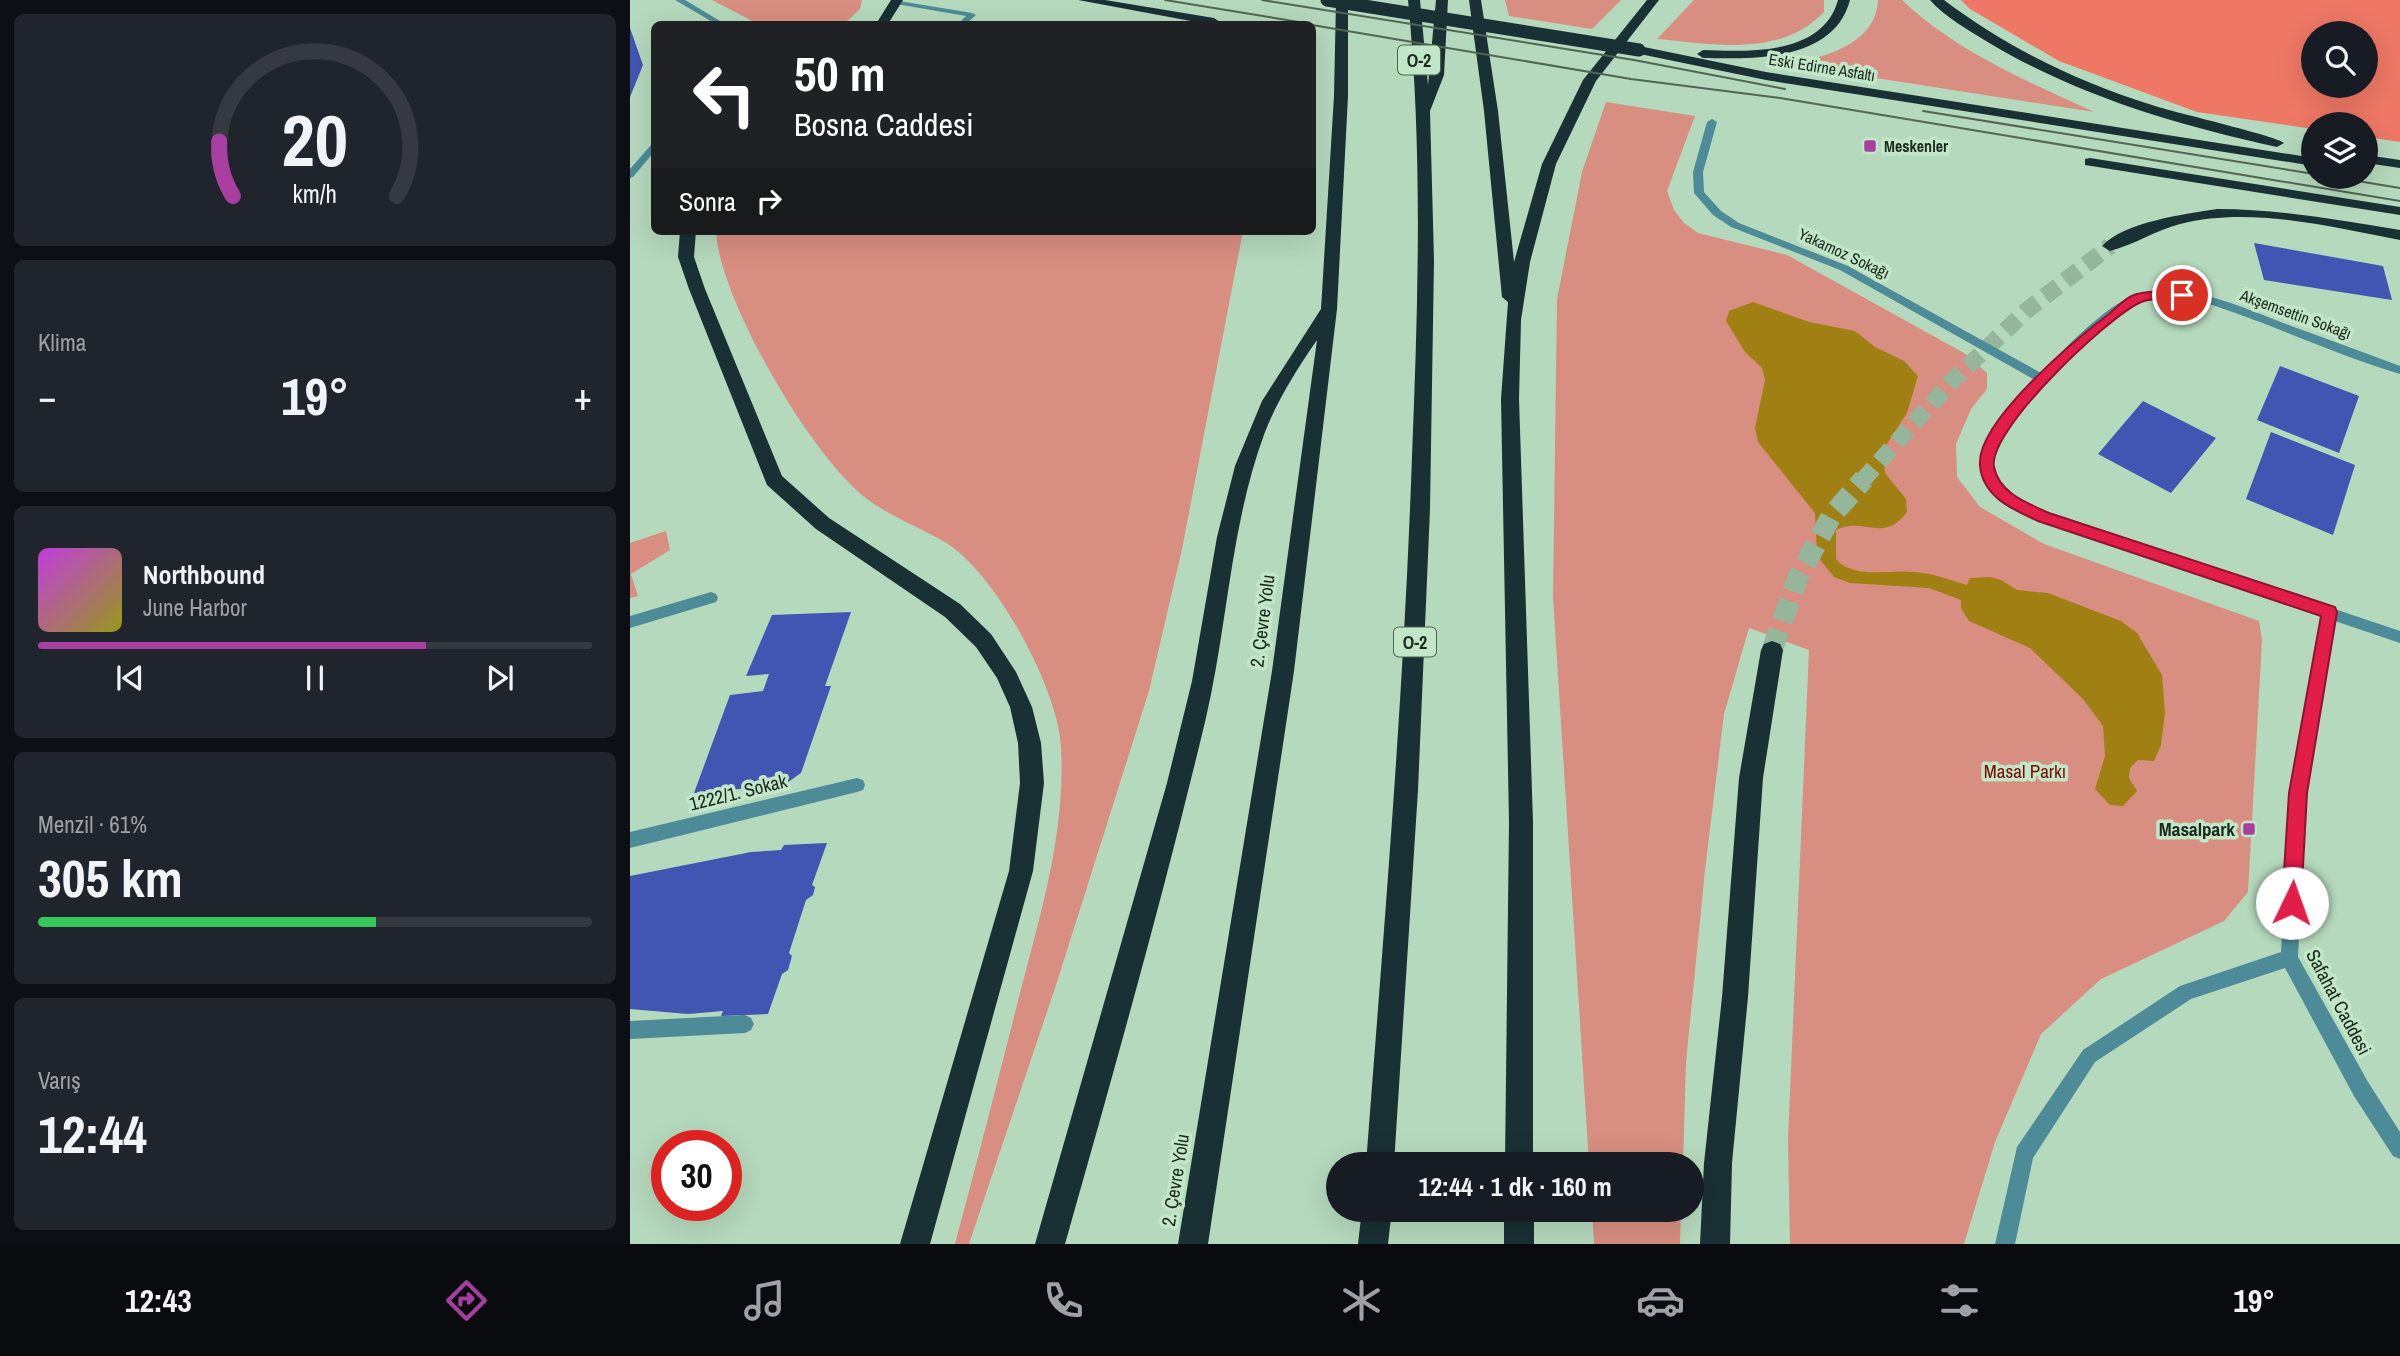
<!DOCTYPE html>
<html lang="tr">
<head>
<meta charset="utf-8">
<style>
  body { margin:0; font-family:"Archivo Narrow",sans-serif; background:#20242c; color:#f1f3f6; height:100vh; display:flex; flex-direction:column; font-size:26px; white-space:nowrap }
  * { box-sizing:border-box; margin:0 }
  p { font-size:23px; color:#9ea1a6 }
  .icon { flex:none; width:38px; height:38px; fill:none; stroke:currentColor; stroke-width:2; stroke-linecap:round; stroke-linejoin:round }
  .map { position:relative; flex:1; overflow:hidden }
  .drawer { display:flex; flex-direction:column; gap:14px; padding:14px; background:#0d0f14; width:630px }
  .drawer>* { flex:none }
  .hud { position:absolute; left:21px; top:21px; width:665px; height:214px; border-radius:10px; box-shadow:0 7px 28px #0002; background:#202124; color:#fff; overflow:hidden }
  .buttons { position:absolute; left:1671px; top:21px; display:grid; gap:14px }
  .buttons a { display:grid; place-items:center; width:77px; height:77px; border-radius:50%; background:#171b24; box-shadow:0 7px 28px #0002; font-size:35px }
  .speed { position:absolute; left:21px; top:1130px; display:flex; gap:14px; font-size:35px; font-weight:700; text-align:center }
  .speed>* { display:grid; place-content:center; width:91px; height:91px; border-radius:50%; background:#171b24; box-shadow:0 7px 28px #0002; line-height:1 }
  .speed .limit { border:10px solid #d22; background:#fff; color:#111 }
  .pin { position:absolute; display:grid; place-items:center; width:60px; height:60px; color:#fff; margin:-30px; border:4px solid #fff; border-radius:50%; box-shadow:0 2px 7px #0007 }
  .me { position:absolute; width:77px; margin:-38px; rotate:3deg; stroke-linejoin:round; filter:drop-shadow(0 0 5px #0008) }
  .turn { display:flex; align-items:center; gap:24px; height:147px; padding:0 28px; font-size:32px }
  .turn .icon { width:91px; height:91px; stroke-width:2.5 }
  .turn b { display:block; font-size:49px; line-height:60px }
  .then { display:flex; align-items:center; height:66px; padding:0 28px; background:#0003; gap:14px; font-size:26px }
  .big { font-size:52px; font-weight:700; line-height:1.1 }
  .drawer .widget { flex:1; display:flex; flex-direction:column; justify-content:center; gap:10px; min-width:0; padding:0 24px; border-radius:10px; background:#20242c }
  .drawer .dial { align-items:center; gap:0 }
  .dial svg { height:182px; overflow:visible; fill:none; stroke:#363941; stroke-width:7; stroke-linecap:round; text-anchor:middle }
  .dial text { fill:#f1f3f6; stroke:none }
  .song { display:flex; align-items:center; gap:21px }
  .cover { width:84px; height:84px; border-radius:10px; background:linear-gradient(135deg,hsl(290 70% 55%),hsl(60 70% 35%)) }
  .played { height:7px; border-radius:4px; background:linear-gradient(90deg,#a83ea0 70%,#363941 70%) }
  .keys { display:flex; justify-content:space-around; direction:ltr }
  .heat { display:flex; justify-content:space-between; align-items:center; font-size:38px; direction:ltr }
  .charge { height:10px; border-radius:5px; background:linear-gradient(90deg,#34c759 61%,#363941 0) }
  .trip { position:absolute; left:696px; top:1152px; width:378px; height:70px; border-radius:35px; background:#171b24; box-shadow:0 7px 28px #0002; font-weight:700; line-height:70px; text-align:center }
  .dock { display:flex; height:112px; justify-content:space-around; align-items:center; background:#090b0e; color:#9ea1a6 }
  .dock .icon { width:49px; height:49px }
  .dock .active { color:#a83ea0 }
  .dock b { font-size:32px; color:#f1f3f6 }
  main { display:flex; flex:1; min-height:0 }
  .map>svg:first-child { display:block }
  .green { fill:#d88e81 }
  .forest { fill:#ee7765; fill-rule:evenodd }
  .water { fill:#a08013 }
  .building { fill:#4155b3 }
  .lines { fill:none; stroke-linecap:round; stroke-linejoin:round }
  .highway-tunnel-far1 { stroke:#96b69c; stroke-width:17; stroke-dasharray:17 9; stroke-linecap:butt }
  .highway-tunnel { stroke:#96b69c; stroke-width:21; stroke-dasharray:21 10; stroke-linecap:butt }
  .lane { fill:#4c8b97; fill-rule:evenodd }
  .street { fill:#4c8b97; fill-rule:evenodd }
  .highway { fill:#193035; fill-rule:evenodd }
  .tram { stroke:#506554; stroke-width:2 }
  .highway-bridge { stroke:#193035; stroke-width:13 }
  .route { fill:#e11d48; stroke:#92132f; stroke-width:2 }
  .poi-dot { fill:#a83ea0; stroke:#c2e6c8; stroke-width:2.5 }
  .labels { text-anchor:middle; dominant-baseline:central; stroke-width:7; stroke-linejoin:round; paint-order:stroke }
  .far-street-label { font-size:16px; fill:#1b291e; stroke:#c2e6c8 }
  .far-poi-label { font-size:16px; font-weight:bold; fill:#1b291e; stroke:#c2e6c8; text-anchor:start }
  .shield { fill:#c2e6c8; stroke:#4d6251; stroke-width:2 }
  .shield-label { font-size:18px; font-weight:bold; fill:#1b291e }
  .street-label { font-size:19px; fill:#1b291e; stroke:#c2e6c8 }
  .park-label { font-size:19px; fill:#7b0b02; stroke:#c2e6c8 }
  .poi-label { font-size:19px; font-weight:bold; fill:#1b291e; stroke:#c2e6c8; text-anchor:end }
</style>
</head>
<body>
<main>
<section class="drawer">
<div class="widget dial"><svg viewBox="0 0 100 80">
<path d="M14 69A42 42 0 1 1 86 69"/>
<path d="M14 69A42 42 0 0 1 8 45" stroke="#a83ea0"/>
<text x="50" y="56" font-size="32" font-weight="700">20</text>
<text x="50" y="72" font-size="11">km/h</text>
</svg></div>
<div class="widget"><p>Klima</p>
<div class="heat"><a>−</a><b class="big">19°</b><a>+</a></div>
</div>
<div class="widget">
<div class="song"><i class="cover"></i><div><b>Northbound</b><p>June Harbor</p></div></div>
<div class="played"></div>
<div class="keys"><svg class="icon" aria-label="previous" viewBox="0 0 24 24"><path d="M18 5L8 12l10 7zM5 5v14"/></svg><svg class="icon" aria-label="pause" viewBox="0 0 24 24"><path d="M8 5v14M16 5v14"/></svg><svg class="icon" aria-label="next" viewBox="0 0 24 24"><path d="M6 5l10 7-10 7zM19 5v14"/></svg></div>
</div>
<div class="widget"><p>Menzil · 61%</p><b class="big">305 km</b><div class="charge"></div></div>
<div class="widget"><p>Varış</p><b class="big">12:44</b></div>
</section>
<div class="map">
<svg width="1770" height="1244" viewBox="0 0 1770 1244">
  <rect width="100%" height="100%" fill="#b5d9bc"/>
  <g class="green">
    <polygon points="82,0 232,0 230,9 214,24 128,24"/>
    <polygon points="875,0 991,0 962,29 879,16"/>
    <path d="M1064,0H1194V12C1150,58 1084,44 1027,39Z"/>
    <path d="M1248,0H1272C1327,52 1397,81 1464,112L1163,65C1197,55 1246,44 1248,0Z"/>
    <polygon points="976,102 1065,116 1037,191 1044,210 1054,223 1068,233 1157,255 1334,353 1357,373 1357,389 1341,409 1326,444 1327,477 1350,507 1414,544 1629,621 1632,640 1618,892 1594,921 1471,979 1411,1034 1365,1142 1334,1244 1160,1244 1158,1140 1179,650 1119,628 1094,714 1075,870 1056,1062 1053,1164 959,1164 923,597 927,299 952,172"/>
    <path d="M86,231H613L552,549L519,691L427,982L339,1244H325C347,1162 368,1080 389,997C410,916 436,832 431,747C428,689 367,576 318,544C292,528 261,517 237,499C182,458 89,299 86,231Z"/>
    <polygon points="36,531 40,550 1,574 8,596 0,598 0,543"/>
    <polygon points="962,1209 1051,1209 1050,1244 964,1244"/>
  </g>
  <path class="forest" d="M1331,0H1770V142L1736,137V124H1684L1683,129L1567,112L1429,61L1340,9ZM1684,33H1736V86H1684Z"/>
  <path class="water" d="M1123,302L1179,322L1225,331L1245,347L1274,361L1288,376L1277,413L1253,450L1255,473L1276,499L1277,512C1254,544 1233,516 1206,530V559C1224,580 1259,569 1284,572C1302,573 1320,580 1337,585L1340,578L1360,577L1371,580L1387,590L1418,593L1491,621L1507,633L1532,675L1535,713L1531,745L1524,761L1508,760L1500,768L1499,778L1507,791L1493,806L1480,805L1465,789L1475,756L1473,726L1453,699L1400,648L1339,621L1331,608V600L1299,588L1220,583L1204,577L1187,556L1185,513L1128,442L1125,428L1135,380L1132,368L1115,352L1096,321L1099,311Z"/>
  <g class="building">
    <polygon points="0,28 13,65 0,97"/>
    <polygon points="1624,243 1753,266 1762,300 1634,280"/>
    <polygon points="1650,366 1729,396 1709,453 1627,420"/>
    <polygon points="1513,401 1586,438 1541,493 1468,454"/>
    <polygon points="1641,432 1725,465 1703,535 1616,499"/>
    <polygon points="221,612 195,686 201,686 171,773 154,785 64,793 100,695 133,691 139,674 116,676 142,615"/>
    <polygon points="197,843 182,885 185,887 183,895 176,900 159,953 162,956 158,970 152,974 138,1014 91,1016 93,1011 58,1014 0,1009 0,876 121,852 151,850 154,845"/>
  </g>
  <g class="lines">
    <polyline class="highway-tunnel-far1" points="1232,481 1321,382 1396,311 1480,246"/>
    <polyline class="highway-tunnel" points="1142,650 1168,577 1202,515 1234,479"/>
    <g class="lane">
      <polygon points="45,0 55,0 95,24 86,24"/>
      <polygon points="24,144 24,152 3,177 0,178 0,169 21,145"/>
    </g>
    <g class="street">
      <polygon points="263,0 342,13 346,15 336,24 328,24 336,16 266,4 263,4"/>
      <path d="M1082,119L1087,122L1073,172L1074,192L1091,211L1109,223L1218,266L1411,373C1433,350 1475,306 1505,295C1553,277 1620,311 1664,327C1700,340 1735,353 1770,366V374C1723,360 1676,340 1630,322C1595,310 1560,293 1522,298C1485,302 1360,429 1364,468C1366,493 1399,505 1419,513L1770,631V643L1705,621L1676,793L1668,957L1738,1082L1770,1132V1159L1763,1156L1724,1096L1655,968L1561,999L1465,1062L1403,1158L1385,1244H1365L1387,1147L1453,1050L1550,986L1651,952L1660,793L1691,616L1409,521C1317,479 1352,439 1405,380L1210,270L1101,227L1083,215L1064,193L1063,172L1077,122Z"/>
      <polygon points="81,592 86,594 88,598 86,602 0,628 0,616"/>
      <polygon points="227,778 233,780 235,785 233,790 227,792 0,848 0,832"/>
      <polygon points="115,1015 121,1018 124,1024 121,1030 115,1033 0,1039 0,1021"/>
    </g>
    <g class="highway">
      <polygon points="261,0 273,0 258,24 246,24"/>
      <polygon points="448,0 475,0 584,18 590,22 577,24"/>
      <path d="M706,0H718V96L707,309L664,671L578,1244H548L642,671L687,340C667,369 648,399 635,432C600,525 598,626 575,722C533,897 484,1071 435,1244H405L537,783L562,681L587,537L605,466L632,401L691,309L704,96Z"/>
      <path d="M778,0H790L798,85L806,0H818L814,75L800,111L804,260L800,509L788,790L764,1164H736C754,928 774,693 782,456C788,304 793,152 778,0Z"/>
      <polygon points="839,0 851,0 868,111 884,262 912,164 953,80 1017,0 1029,0 966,81 926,164 900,262 891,320 889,399 903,822 903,1164 875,1164 879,822 871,399 878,302 872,297 854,111"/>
      <path d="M1208,0H1220C1204,61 1125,59 1073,58L1067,54L1073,50C1120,52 1193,55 1208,0Z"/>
      <path d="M1300,0H1314C1376,47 1447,82 1522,105C1542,112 1647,136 1654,143L1647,147C1546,125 1445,95 1356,41C1337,29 1315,17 1300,0Z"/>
      <polygon points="1009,46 1136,72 1684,158 1684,166 1136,80 1005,53 1005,47"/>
      <polygon points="1736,155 1770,160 1770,168 1736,163"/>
      <polygon points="1460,158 1770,207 1770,215 1455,165 1455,159"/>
      <path d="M1587,209C1649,209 1709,220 1770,230V240C1700,227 1621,206 1550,224C1526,230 1504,245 1480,251L1472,246C1494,222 1555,214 1587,209Z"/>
      <polygon points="50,231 66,231 64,257 75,289 152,476 199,518 330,604 361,634 386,672 402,707 411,743 414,783 403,871 300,1244 270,1244 379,871 390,783 388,743 380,707 367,678 346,647 315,617 186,529 137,485 59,289 48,257"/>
      <polygon points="1142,641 1150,644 1153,650 1133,778 1118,997 1102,1163 1100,1244 1070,1244 1074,1163 1092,997 1109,778 1131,650 1134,644"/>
      <polygon points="732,1209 762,1209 758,1244 728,1244"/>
      <rect x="874" y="1209" width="30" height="35"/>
    </g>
    <g class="tram">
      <polyline points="535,0 681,24"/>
      <polyline points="632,0 1004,60 1155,89"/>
      <polyline points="682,25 1001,79 1150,98 1770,201"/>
      <polyline points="1293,111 1684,174"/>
      <polyline points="1703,177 1770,188"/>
    </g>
    <polyline class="highway-bridge" points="697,0 1009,50"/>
  </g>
  <path class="route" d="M1552,291L1558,295L1556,298C1542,301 1522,296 1509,303C1476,319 1357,431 1364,467C1369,493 1397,503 1419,513L1705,607L1707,612L1677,793L1671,903L1669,909L1662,912L1655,909L1652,903L1659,793L1691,616L1408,521C1384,510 1352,497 1350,465C1346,422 1446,339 1479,314C1486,308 1495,298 1504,295C1518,290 1538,292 1552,291Z"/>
  <g class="poi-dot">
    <rect x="1233" y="139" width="14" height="14" rx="3.5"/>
    <rect x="1612" y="822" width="14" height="14" rx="3.5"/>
  </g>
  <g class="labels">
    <g class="far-street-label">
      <text transform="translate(1192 67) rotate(9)">Eski Edirne Asfaltı</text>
      <text transform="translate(1214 253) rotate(25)">Yakamoz Sokağı</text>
      <text transform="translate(1666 314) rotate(20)">Akşemsettin Sokağı</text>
    </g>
    <g class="far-poi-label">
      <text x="1254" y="146">Meskenler</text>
    </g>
    <g class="shield">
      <rect x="768" y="45.5" width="42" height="29" rx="5"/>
      <rect x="764" y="627.5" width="42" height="29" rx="5"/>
    </g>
    <g class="shield-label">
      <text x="789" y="60">O-2</text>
      <text x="785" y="642">O-2</text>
    </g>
    <g class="street-label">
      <text transform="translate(632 621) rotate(-83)">2. Çevre Yolu</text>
      <text transform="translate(108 792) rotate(-14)">1222/1. Sokak</text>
      <text transform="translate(1709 1002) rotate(62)">Safahat Caddesi</text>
      <text transform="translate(545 1180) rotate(-81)">2. Çevre Yolu</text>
    </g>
    <g class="park-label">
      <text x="1395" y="771">Masal Parkı</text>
    </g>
    <g class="poi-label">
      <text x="1605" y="829">Masalpark</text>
    </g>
  </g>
</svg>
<div class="buttons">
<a><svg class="icon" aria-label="search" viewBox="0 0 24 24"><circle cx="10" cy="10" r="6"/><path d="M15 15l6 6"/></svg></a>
<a><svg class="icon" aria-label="layers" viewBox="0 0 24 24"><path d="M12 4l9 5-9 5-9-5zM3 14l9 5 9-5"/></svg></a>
</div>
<div class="speed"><div class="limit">30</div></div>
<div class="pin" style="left:1552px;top:295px;background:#d93025"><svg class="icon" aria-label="arrive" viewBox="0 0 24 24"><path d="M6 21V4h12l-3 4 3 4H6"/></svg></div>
<svg class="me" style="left:1662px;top:903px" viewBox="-20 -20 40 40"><circle r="19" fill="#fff"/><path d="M0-13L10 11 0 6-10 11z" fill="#e11d48"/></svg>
<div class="trip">12:44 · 1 dk · 160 m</div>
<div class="hud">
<div class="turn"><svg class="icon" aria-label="left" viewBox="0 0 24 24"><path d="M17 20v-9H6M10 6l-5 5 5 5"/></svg><div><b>50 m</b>Bosna Caddesi</div></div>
<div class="then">Sonra<svg class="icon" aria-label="right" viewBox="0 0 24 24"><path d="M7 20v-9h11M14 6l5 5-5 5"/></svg></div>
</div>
</div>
</main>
<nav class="dock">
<b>12:43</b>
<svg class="icon active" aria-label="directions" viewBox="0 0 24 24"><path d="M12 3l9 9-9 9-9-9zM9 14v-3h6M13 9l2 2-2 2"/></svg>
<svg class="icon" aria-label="music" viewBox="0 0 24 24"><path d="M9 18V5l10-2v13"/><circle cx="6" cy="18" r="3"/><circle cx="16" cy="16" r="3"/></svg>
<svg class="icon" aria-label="phone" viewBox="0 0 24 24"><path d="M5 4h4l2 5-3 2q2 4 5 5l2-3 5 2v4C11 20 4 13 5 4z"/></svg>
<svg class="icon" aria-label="climate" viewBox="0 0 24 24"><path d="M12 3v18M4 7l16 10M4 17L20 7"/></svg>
<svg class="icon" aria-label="car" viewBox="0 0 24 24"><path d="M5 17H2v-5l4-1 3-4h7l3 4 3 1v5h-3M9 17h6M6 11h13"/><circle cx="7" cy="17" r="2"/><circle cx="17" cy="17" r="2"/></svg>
<svg class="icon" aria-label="filters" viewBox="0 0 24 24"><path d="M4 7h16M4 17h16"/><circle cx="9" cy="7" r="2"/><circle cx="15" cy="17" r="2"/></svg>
<b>19°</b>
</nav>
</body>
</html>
